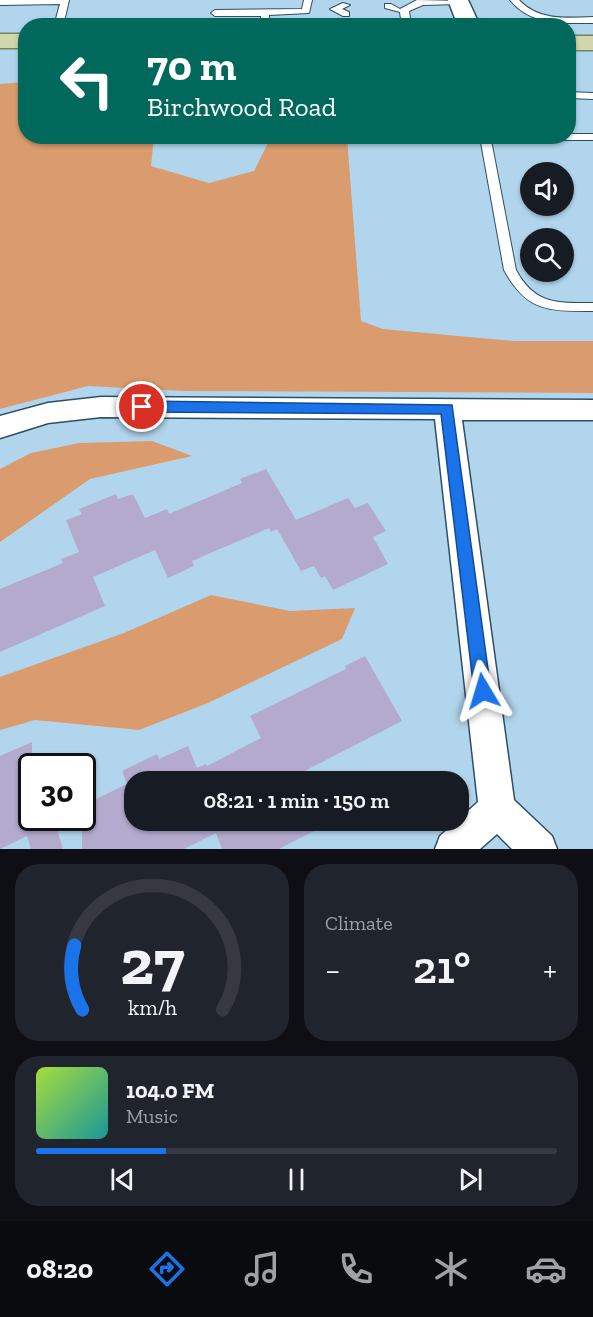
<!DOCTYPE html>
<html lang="en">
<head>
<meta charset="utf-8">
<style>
  body { margin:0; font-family:"Zilla Slab",serif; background:#20242c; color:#f1f3f6; height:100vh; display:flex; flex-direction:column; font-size:22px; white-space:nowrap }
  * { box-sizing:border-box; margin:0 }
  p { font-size:20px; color:#9ea1a6 }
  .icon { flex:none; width:33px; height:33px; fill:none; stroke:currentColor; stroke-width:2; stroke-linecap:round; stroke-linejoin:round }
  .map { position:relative; height:849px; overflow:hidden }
  .sheet { display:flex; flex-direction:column; gap:15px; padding:15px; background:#0d0f14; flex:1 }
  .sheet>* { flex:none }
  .guide { position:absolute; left:18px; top:18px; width:558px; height:126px; border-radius:24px; box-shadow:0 2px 4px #0004; background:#00695c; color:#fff; overflow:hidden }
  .fabs { position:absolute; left:520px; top:162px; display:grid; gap:12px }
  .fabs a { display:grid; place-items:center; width:54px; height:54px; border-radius:50%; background:#171b24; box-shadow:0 2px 4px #0004; font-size:30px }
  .speed { position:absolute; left:18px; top:753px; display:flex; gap:12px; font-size:30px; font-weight:700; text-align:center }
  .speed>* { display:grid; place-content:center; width:78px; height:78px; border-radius:50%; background:#171b24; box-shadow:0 2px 4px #0004; line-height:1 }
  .speed .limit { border:3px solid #111; border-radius:9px; background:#fff; color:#111 }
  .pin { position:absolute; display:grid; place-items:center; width:51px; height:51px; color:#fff; margin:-26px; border:3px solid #fff; border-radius:50%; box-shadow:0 2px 6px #0007 }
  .me { position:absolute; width:66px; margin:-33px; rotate:353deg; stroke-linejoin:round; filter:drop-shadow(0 0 4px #0008) }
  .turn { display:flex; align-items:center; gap:21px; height:126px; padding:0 30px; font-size:27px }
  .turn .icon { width:78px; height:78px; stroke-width:2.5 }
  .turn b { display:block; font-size:42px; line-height:51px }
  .big { font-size:45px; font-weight:600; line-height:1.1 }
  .sheet .card { flex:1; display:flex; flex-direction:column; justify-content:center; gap:9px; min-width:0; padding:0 21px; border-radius:24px; background:#20242c }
  .sheet .dial { align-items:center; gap:0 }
  .dial svg { height:156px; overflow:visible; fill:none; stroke:#363941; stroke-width:7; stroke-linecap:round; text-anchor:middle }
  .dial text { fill:#f1f3f6; stroke:none }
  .song { display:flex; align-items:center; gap:18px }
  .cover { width:72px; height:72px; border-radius:9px; background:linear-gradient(135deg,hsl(80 70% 55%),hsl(180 70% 35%)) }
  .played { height:6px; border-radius:3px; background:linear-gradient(90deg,#1a73e8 25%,#363941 25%) }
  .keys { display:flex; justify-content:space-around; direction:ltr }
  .heat { display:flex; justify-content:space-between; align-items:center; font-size:33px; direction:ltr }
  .sheet .tiles { flex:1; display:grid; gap:15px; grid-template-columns:1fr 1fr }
  .card:last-child { grid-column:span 2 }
  .trip { position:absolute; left:124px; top:771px; width:345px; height:60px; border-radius:24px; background:#171b24; box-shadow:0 2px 4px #0004; font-weight:600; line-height:60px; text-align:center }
  .menu { display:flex; height:96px; justify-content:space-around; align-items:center; background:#090b0e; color:#9ea1a6 }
  .menu .icon { width:42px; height:42px }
  .menu .active { color:#1a73e8 }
  .menu b { font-size:27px; color:#f1f3f6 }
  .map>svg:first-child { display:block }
  .green { fill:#da9c6e }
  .building { fill:#b3aacd }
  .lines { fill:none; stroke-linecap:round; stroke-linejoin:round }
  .service-casing { stroke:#2e4f63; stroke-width:2 }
  .minor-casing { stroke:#2e4f63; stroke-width:3 }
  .tertiary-casing { stroke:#2e4f63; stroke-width:3 }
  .primary-casing { stroke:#78855b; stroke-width:3 }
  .service { fill:#fff; fill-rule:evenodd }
  .minor { fill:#fff; fill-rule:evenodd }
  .tertiary { fill:#fff; fill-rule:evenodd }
  .primary { fill:#d0d7ad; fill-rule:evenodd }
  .route { fill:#1a73e8; stroke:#114b97; stroke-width:1.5 }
</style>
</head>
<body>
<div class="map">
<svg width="593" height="849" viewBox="0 0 593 849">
  <rect width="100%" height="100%" fill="#b1d5ed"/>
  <g class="green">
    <polygon points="25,82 26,136 154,137 151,166 209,183 254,171 271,137 347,137 361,321 383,329 514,341 593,341 593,393 185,391 88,386 0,409 0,84"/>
    <polygon points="152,441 192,456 90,479 0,542 0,469 31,453 79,443"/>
    <polygon points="211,595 290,611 355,608 342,639 208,703 139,730 35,720 0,730 0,677 124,633"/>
  </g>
  <g class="building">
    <polygon points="266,469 296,520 348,498 355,508 368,503 386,531 373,537 388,564 333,590 325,576 321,578 314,566 301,571 277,529 271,532 269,528 192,561 194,566 168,578 155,550 93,577 105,606 0,652 0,589 63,563 61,559 79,552 66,520 82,514 79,509 116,494 118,499 133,494 145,518 167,509 169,514 242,483 240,479"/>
    <polygon points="365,656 402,721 289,779 290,782 135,782 135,820 309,820 314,831 279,849 222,849 216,833 184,849 82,849 82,806 127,784 122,771 157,754 159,759 188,746 197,768 206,764 207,766 261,738 250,716 346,669 345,666"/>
    <polygon points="32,742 32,818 53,818 63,849 31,849 27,836 0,849 0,756"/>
  </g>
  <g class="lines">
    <g class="service-casing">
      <g id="service">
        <polygon points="0,0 69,0 63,26 54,26 60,4 0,5"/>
        <polygon points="304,0 312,0 309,13 269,15 269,26 261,26 261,16 215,16 211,13 215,10 302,9"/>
        <polygon points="417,0 462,1 458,4 423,5 409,11 411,26 323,26 328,20 401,19 400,12 385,8 385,4 391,4 400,9"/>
        <path d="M510,0H519C539,21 566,18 593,17V23C563,23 531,26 510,0Z"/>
        <polygon points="343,3 350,5 342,9 349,12 349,16 343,16 330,9"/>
        <polygon points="568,92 593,93 593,99 568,98"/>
        <path d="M568,134H593V140H491L516,270C535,305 557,303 593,303V311C549,311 527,312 504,270L480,137L568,136Z"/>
      </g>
    </g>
    <g class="minor-casing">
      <polygon id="minor" points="101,397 593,400 593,420 462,420 514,800 552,836 557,849 512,849 497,834 480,849 435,849 440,836 478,802 435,419 101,417 48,423 0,438 0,416 48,403"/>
    </g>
    <g class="tertiary-casing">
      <polygon id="tertiary" points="448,0 468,0 480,26 458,26"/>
    </g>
    <g class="primary-casing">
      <g id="primary">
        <rect x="0" y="34" width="26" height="14"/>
        <rect x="568" y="36" width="25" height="14"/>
      </g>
    </g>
    <use href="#service" class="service"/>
    <use href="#minor" class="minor"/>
    <use href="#tertiary" class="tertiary"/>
    <use href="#primary" class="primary"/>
  </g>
  <polygon class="route" points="142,401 452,405 491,691 488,697 483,700 477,697 474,691 441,414 142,412 135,407"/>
</svg>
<div class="fabs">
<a><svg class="icon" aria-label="sound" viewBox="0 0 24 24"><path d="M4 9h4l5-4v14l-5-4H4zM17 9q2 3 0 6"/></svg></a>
<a><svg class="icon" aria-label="search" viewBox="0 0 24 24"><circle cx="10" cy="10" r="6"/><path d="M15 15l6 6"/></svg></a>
</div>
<div class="speed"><div class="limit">30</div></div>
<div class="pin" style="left:142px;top:407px;background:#d93025"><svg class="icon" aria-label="arrive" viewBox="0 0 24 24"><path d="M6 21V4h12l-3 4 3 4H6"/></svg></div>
<svg class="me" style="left:483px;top:691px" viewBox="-20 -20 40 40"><path d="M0-17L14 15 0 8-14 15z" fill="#1a73e8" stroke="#fff" stroke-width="4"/></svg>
<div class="trip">08:21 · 1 min · 150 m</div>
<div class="guide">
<div class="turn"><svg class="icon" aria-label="left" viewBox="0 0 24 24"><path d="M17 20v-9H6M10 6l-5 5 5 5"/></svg><div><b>70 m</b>Birchwood Road</div></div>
</div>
</div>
<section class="sheet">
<div class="tiles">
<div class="card dial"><svg viewBox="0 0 100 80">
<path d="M14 69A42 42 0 1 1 86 69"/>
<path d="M14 69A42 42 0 0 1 10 36" stroke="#1a73e8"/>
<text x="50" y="56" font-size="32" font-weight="700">27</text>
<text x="50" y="72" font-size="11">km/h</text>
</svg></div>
<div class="card"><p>Climate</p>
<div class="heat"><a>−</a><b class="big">21°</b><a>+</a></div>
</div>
<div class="card">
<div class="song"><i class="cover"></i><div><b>104.0 FM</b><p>Music</p></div></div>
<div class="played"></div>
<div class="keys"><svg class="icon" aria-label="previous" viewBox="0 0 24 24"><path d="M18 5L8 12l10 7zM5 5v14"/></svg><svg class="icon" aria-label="pause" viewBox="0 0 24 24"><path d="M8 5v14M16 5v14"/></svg><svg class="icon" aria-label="next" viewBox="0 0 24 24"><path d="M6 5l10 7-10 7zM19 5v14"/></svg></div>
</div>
</div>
</section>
<nav class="menu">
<b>08:20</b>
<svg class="icon active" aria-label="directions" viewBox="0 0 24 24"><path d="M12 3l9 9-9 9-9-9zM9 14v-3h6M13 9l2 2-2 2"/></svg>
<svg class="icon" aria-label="music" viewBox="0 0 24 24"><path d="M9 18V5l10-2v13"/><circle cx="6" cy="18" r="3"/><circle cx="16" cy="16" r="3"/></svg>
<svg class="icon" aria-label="phone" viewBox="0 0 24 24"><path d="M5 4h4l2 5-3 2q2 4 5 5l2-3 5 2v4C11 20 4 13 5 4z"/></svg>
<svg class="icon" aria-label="climate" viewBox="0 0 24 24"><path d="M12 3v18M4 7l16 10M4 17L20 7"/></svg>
<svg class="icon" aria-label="car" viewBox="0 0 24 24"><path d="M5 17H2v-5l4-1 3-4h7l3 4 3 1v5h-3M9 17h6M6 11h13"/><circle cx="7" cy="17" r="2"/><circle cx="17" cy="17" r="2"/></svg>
</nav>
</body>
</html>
